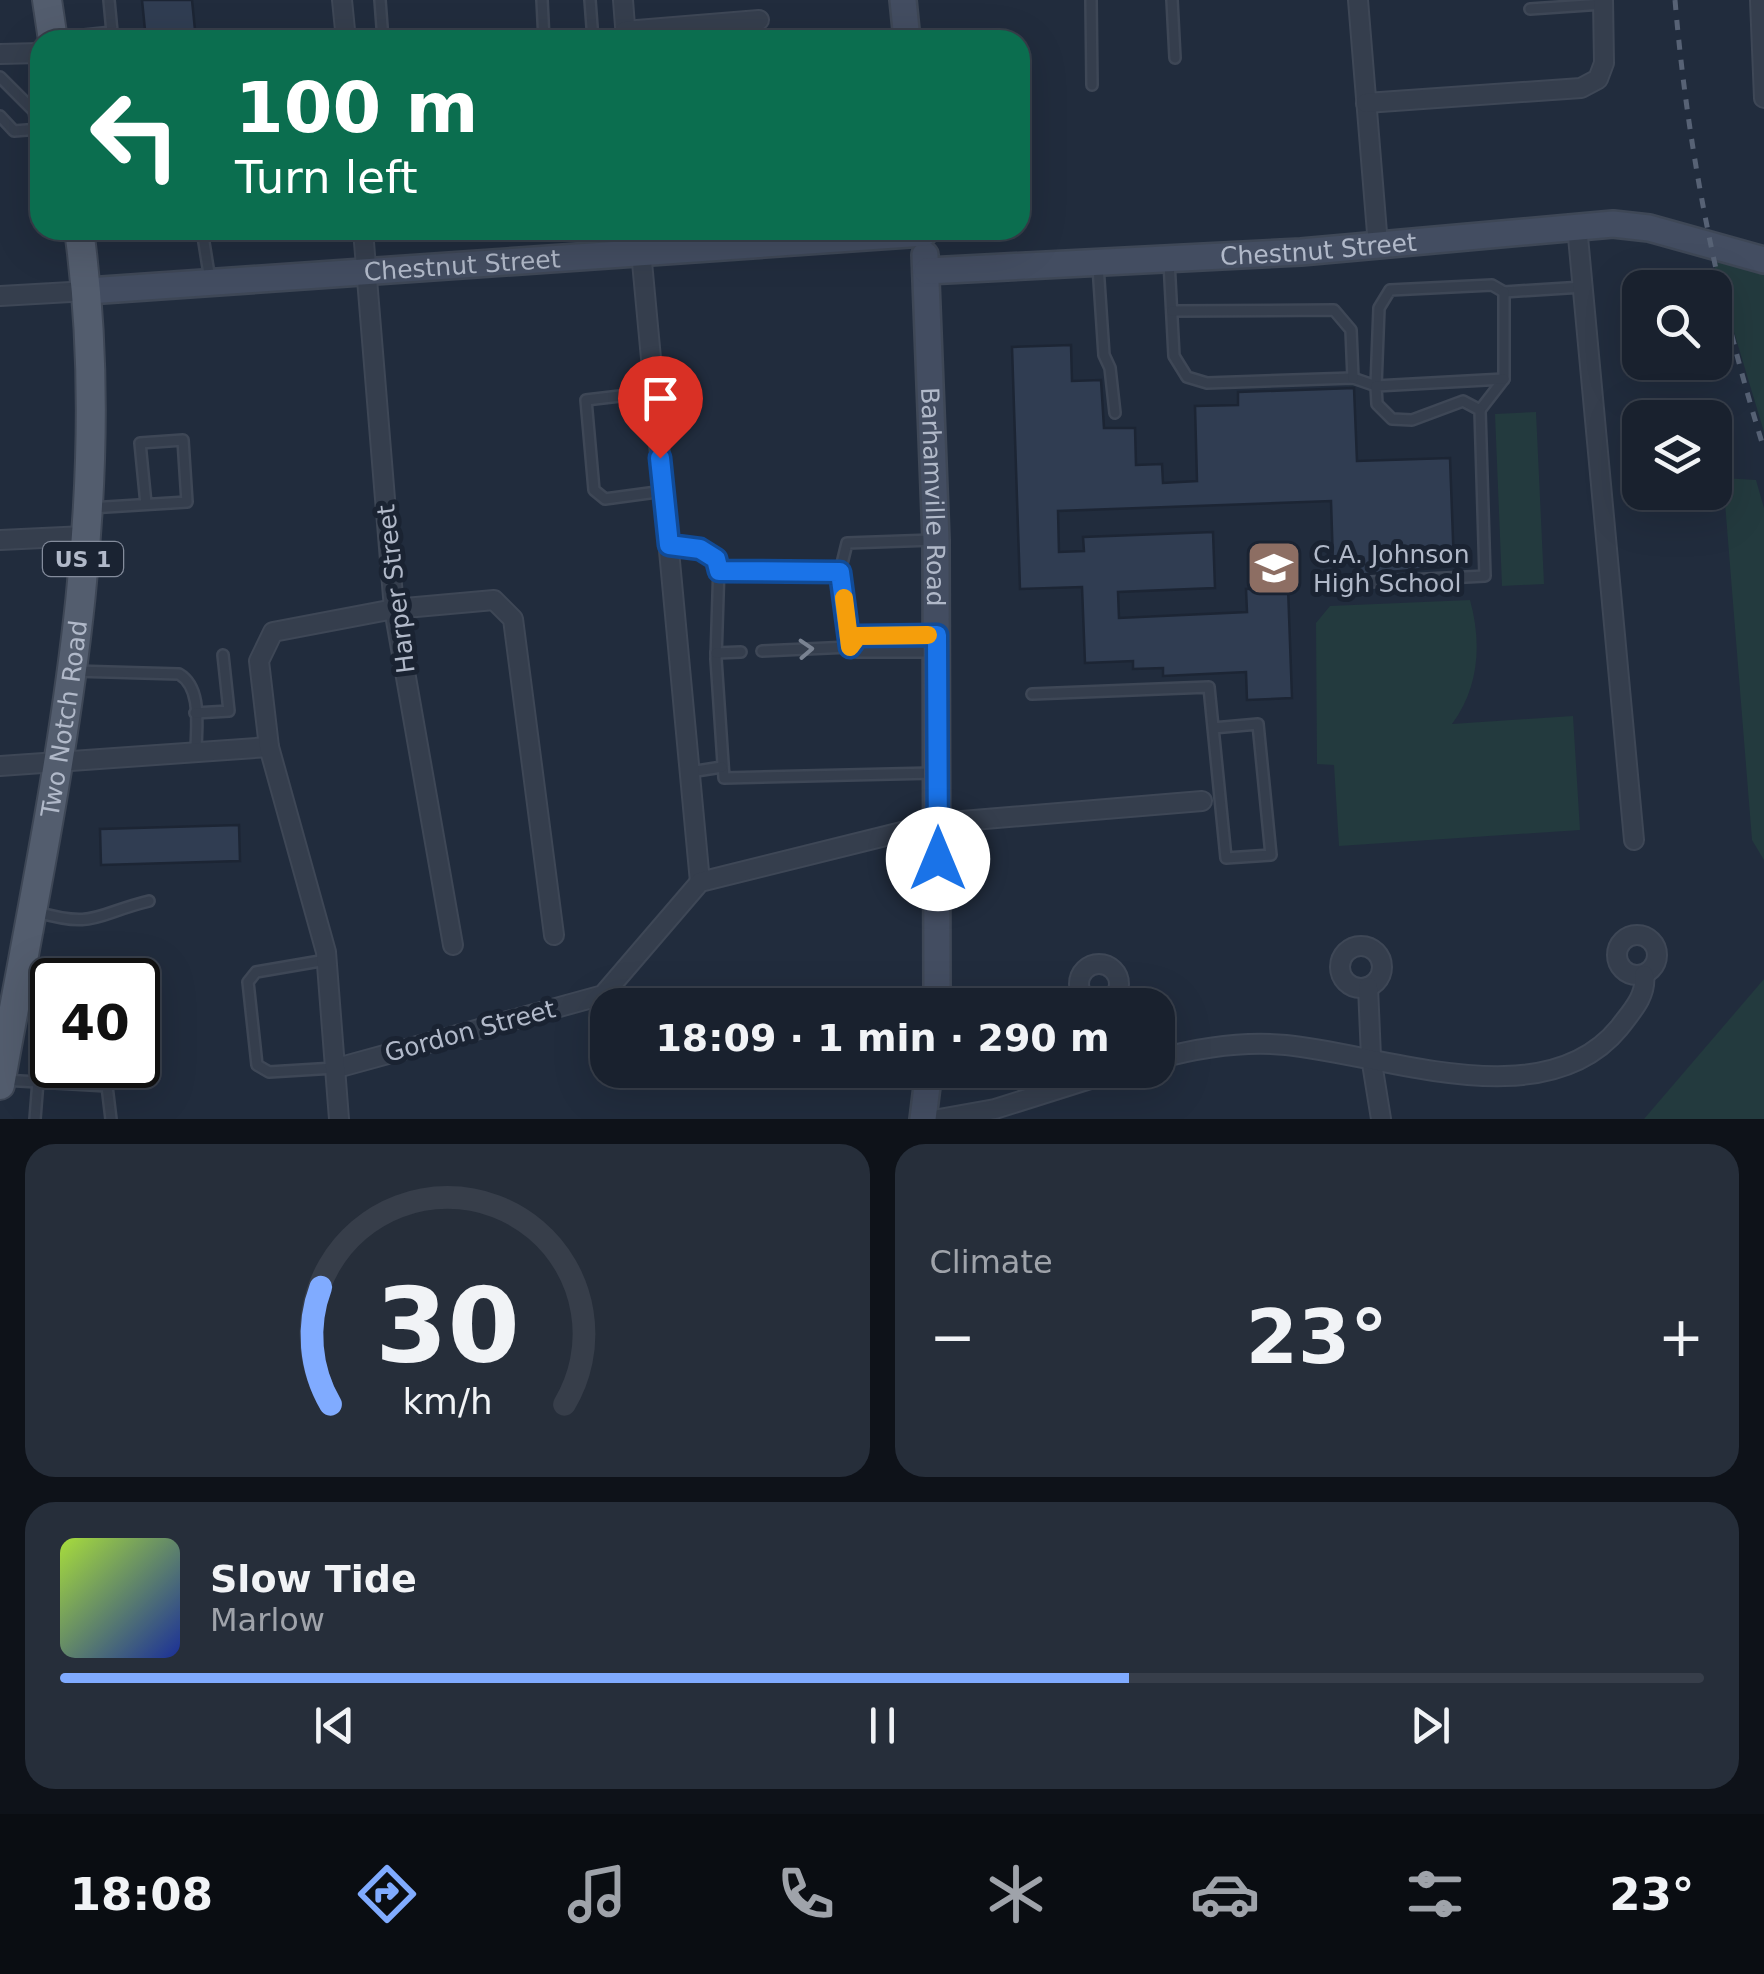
<!DOCTYPE html>
<html lang="en">
<head>
<meta charset="utf-8">
<style>
  body { margin:0; font-family:"DejaVu Sans",sans-serif; background:#262e3a; color:#f1f3f6; height:100vh; display:flex; flex-direction:column; font-size:38px; white-space:nowrap }
  * { box-sizing:border-box; margin:0 }
  p { font-size:32px; color:#9fa3aa }
  .icon { flex:none; width:55px; height:55px; fill:none; stroke:currentColor; stroke-width:2; stroke-linecap:round; stroke-linejoin:round }
  .map { position:relative; height:1119px; overflow:hidden }
  .details { display:flex; flex-direction:column; gap:25px; padding:25px; background:#0e1219; flex:1 }
  .details>* { flex:none }
  .hud { position:absolute; left:30px; top:30px; width:1000px; height:210px; border-radius:30px; box-shadow:0 10px 40px #0002,0 0 0 2px #373e4a; background:#0b6e4f; color:#fff; overflow:hidden }
  .tools { position:absolute; left:1622px; top:270px; display:grid; gap:20px }
  .tools a { display:grid; place-items:center; width:110px; height:110px; border-radius:20px; background:#19212e; box-shadow:0 10px 40px #0002,0 0 0 2px #373e4a; font-size:50px }
  .speed { position:absolute; left:30px; top:958px; display:flex; gap:20px; font-size:50px; font-weight:700; text-align:center }
  .speed>* { display:grid; place-content:center; width:130px; height:130px; border-radius:50%; background:#19212e; box-shadow:0 10px 40px #0002,0 0 0 2px #373e4a; line-height:1 }
  .speed .limit { border:5px solid #111; border-radius:15px; background:#fff; color:#111 }
  .pin { position:absolute; display:grid; place-items:center; width:85px; height:85px; color:#fff; margin:-102px -42px; border-radius:50% 50% 50% 0; rotate:-45deg; box-shadow:0 0 10px #0007 }
  .pin .icon { rotate:45deg }
  .me { position:absolute; width:110px; margin:-55px; rotate:0deg; stroke-linejoin:round; filter:drop-shadow(0 0 8px #0008) }
  .turn { display:flex; align-items:center; gap:35px; height:210px; padding:0 40px; font-size:45px }
  .turn .icon { width:130px; height:130px; stroke-width:2.5 }
  .turn b { display:block; font-size:70px; line-height:85px }
  .big { font-size:75px; font-weight:600; line-height:1.1 }
  .details .tile { flex:1; display:flex; flex-direction:column; justify-content:center; gap:15px; min-width:0; padding:0 35px; border-radius:30px; background:#262e3a }
  .details .dial { align-items:center; gap:0 }
  .dial svg { height:260px; overflow:visible; fill:none; stroke:#373e4a; stroke-width:7; stroke-linecap:round; text-anchor:middle }
  .dial text { fill:#f1f3f6; stroke:none }
  .song { display:flex; align-items:center; gap:30px }
  .cover { width:120px; height:120px; border-radius:15px; background:linear-gradient(135deg,hsl(80 70% 55%),hsl(230 70% 35%)) }
  .played { height:10px; border-radius:5px; background:linear-gradient(90deg,#80abff 65%,#373e4a 65%) }
  .keys { display:flex; justify-content:space-around; direction:ltr }
  .heat { display:flex; justify-content:space-between; align-items:center; font-size:55px; direction:ltr }
  .details .tiles { flex:1; display:grid; gap:25px; grid-template-columns:1fr 1fr }
  .tile:last-child { grid-column:span 2 }
  .trip { position:absolute; left:590px; top:988px; width:585px; height:100px; border-radius:30px; background:#19212e; box-shadow:0 10px 40px #0002,0 0 0 2px #373e4a; font-weight:600; line-height:100px; text-align:center }
  .menu { display:flex; height:160px; justify-content:space-around; align-items:center; background:#0a0d12; color:#9fa3aa }
  .menu .icon { width:70px; height:70px }
  .menu .active { color:#80abff }
  .menu b { font-size:45px; color:#f1f3f6 }
  .map>svg:first-child { display:block }
  .green { fill:#233a3e }
  .building { fill:#303d52; stroke:#1c2534; stroke-width:2.5 }
  .lines { fill:none; stroke-linecap:round; stroke-linejoin:round }
  .lane-casing { stroke:#3e4756; stroke-width:14 }
  .street-casing { stroke:#3e4756; stroke-width:22 }
  .secondary-casing { stroke:#3e4756; stroke-width:30 }
  .primary-casing { stroke:#3e4756; stroke-width:32 }
  .lane { stroke:#353e4d; stroke-width:9 }
  .street { stroke:#353e4d; stroke-width:18 }
  .secondary { stroke:#434d61; stroke-width:25 }
  .primary { stroke:#535d6e; stroke-width:28 }
  .rail { stroke:#576275; stroke-width:5; stroke-dasharray:10 10; stroke-linecap:butt }
  .oneway { stroke:#798291 }
  .route-casing { stroke:#114b97; stroke-width:25 }
  .route { stroke:#1a73e8; stroke-width:18 }
  .slow { stroke:#f59e0b; stroke-width:18 }
  .labels { text-anchor:middle; dominant-baseline:central; stroke-width:10; stroke-linejoin:round; paint-order:stroke }
  .shield { fill:#1a2332; stroke:#848c9c; stroke-width:2.5 }
  .shield-label { font-size:22px; font-weight:bold; fill:#b1b9c9 }
  .street-label { font-size:25px; fill:#b1b9c9; stroke:#1a2332 }
  .poi-label { font-size:25px; fill:#b1b9c9; stroke:#1a2332; text-anchor:start }
</style>
</head>
<body>
<div class="map">
<svg width="1764" height="1119" viewBox="0 0 1764 1119">
  <rect width="100%" height="100%" fill="#212c3d"/>
  <g class="green">
    <polygon points="1707,242 1764,260 1764,432"/>
    <polygon points="1536,412 1544,584 1502,586 1495,414"/>
    <polygon points="1723,478 1756,480 1764,508 1764,860 1752,840"/>
    <path d="M1470,600C1482,643 1479,688 1452,724L1573,716L1580,830L1339,846L1334,765L1317,764L1316,623L1330,606Z"/>
    <polygon points="1764,979 1764,1119 1644,1119"/>
  </g>
  <g class="building">
    <polygon points="142,0 192,0 196,40 146,40"/>
    <polygon points="1071,345 1072,381 1101,380 1104,428 1135,428 1136,465 1162,464 1163,483 1197,481 1195,406 1238,405 1238,392 1354,388 1357,461 1450,458 1454,566 1357,575 1356,562 1333,563 1331,501 1058,511 1059,552 1084,551 1083,537 1213,532 1215,588 1118,592 1119,618 1247,612 1246,589 1288,587 1292,698 1247,700 1246,672 1163,676 1163,668 1133,669 1133,661 1085,663 1082,587 1020,589 1012,347"/>
    <polygon points="239,825 240,861 101,865 100,829"/>
  </g>
  <g class="lines">
    <g class="lane-casing">
      <g id="lane">
        <polyline points="109,0 112,32"/>
        <polyline points="380,0 383,40"/>
        <polyline points="542,0 544,40"/>
        <polyline points="590,0 593,40"/>
        <polyline points="1091,0 1092,85"/>
        <polyline points="1172,0 1175,58"/>
        <polyline points="1530,9 1603,4"/>
        <polyline points="56,38 112,32 113,40"/>
        <polyline points="0,77 34,111 37,130"/>
        <polyline points="0,116 14,131 40,129"/>
        <polyline points="202,230 210,280"/>
        <polyline points="1169,261 1174,356 1187,377 1207,383 1353,378 1376,386 1379,308 1390,290 1492,285 1504,292 1583,287"/>
        <polyline points="1098,266 1104,355 1110,368 1115,413"/>
        <polyline points="1172,311 1334,310 1351,330 1353,378"/>
        <polyline points="654,392 586,400 594,490 605,499 664,491"/>
        <polyline points="1480,410 1504,379 1504,292"/>
        <polyline points="90,508 187,502 183,440 140,443 146,504"/>
        <polyline points="669,545 700,549 719,564 716,659 724,778 934,773"/>
        <polyline points="719,571 840,572 847,543 933,540"/>
        <polyline points="1332,584 1485,576 1480,410 1463,401 1412,420 1392,419 1377,404 1376,386 1504,379"/>
        <polyline points="762,651 850,647 840,572"/>
        <polyline points="933,652 857,652 850,647 859,636 934,635"/>
        <polyline points="716,653 741,652"/>
        <path d="M74,671L179,674C203,688 196,728 196,752"/>
        <polyline points="1032,694 1209,687 1226,858 1271,855 1258,724 1213,728"/>
        <polyline points="195,713 229,711 223,655"/>
        <polyline points="690,772 722,767"/>
        <path d="M37,912C96,929 95,914 149,901"/>
        <polyline points="326,960 256,972 248,982 257,1065 269,1072 335,1068"/>
        <polyline points="3,1080 107,1086 111,1119"/>
        <polyline points="35,1119 38,1081"/>
      </g>
    </g>
    <g class="street-casing">
      <g id="street">
        <polyline points="342,0 346,40"/>
        <polyline points="623,0 626,39"/>
        <polyline points="1358,0 1378,245"/>
        <polyline points="1760,0 1764,98"/>
        <polyline points="625,31 759,20"/>
        <polyline points="0,54 40,53"/>
        <polyline points="1366,103 1581,88 1598,79 1604,63 1603,0"/>
        <polyline points="1577,226 1634,840"/>
        <polyline points="363,230 394,609 453,945"/>
        <polyline points="639,230 700,882"/>
        <polyline points="0,296 88,291"/>
        <polyline points="0,540 85,536"/>
        <polyline points="0,766 269,747"/>
        <circle cx="1637" cy="955" r="20"/>
        <circle cx="1361" cy="967" r="21"/>
        <circle cx="1099" cy="984" r="20"/>
        <polyline points="1368,987 1371,1057 1381,1119"/>
        <path d="M1158,1059C1198,1048 1244,1041 1286,1045C1386,1055 1544,1119 1619,1028C1631,1012 1647,996 1644,975"/>
        <polyline points="337,1068 603,995 700,882 938,823 1202,801"/>
        <polyline points="339,1119 326,952 269,747 259,661 273,632 394,609 494,600 513,619 554,935"/>
        <polyline points="939,1119 995,1109 1119,1070"/>
      </g>
    </g>
    <g class="secondary-casing">
      <g id="secondary">
        <polyline points="903,0 907,40"/>
        <path id="s1" d="M925,255L936,540L937,1005"/>
        <path id="s2" d="M927,271L1301,252L1613,224L1649,228L1764,260"/>
        <path id="s3" d="M88,291L924,233"/>
        <polyline points="923,1119 929,1070"/>
      </g>
    </g>
    <g class="primary-casing">
      <g id="primary">
        <polyline points="47,0 53,40"/>
        <path id="s4" d="M0,1085C50,804 119,517 79,230"/>
      </g>
    </g>
    <use href="#lane" class="lane"/>
    <use href="#street" class="street"/>
    <use href="#secondary" class="secondary"/>
    <use href="#primary" class="primary"/>
    <path class="rail" d="M1675,0C1688,154 1718,301 1764,449"/>
  </g>
  <defs><path id="oneway-chevron" d="M-2-3.5L2.5 0L-2 3.5" fill="none" stroke-width="1.6" stroke-linecap="round" stroke-linejoin="round" transform="scale(2.5)"/></defs>
  <use class="oneway" href="#oneway-chevron" transform="translate(806 649) rotate(-3)"/>
  <g class="lines">
    <g class="route-casing">
      <polyline id="route" points="660,458 669,545 700,549 716,559 719,571 840,572 850,647 858,636 937,635 938,859"/>
    </g>
    <use href="#route" class="route"/>
    <polyline class="slow" points="844,598 850,647 858,636 928,635"/>
  </g>
  <defs>
    <g id="school-square" transform="scale(2.875)"><rect x="-9" y="-9" width="18" height="18" rx="4" fill="#8d6e63" stroke="#1a2332"/><path d="M0-5L7-2L0 1L-7-2ZM-4 1L0 2.5L4 1V4Q0 6-4 4Z" fill="#fff"/></g>
  </defs>
  <g fill-rule="evenodd">
    <use href="#school-square" x="1274" y="568"/>
  </g>
  <g class="labels">
    <rect class="shield" x="43" y="542" width="80" height="34" rx="8"/>
    <g class="shield-label">
      <text x="83" y="559">US 1</text>
    </g>
    <g class="street-label">
      <text stroke="none"><textPath href="#s2" startOffset="392">Chestnut Street</textPath></text>
      <text stroke="none"><textPath href="#s3" startOffset="375">Chestnut Street</textPath></text>
      <text stroke="none"><textPath href="#s1" startOffset="242">Barhamville Road</textPath></text>
      <text transform="translate(396 589) rotate(-97)">Harper Street</text>
      <text stroke="none"><textPath href="#s4" startOffset="372">Two Notch Road</textPath></text>
      <text transform="translate(470 1031) rotate(-15)">Gordon Street</text>
    </g>
    <g class="poi-label">
      <text x="1313" y="554">C.A. Johnson<tspan x="1313" dy="29">High School</tspan></text>
    </g>
  </g>
</svg>
<div class="tools">
<a><svg class="icon" aria-label="search" viewBox="0 0 24 24"><circle cx="10" cy="10" r="6"/><path d="M15 15l6 6"/></svg></a>
<a><svg class="icon" aria-label="layers" viewBox="0 0 24 24"><path d="M12 4l9 5-9 5-9-5zM3 14l9 5 9-5"/></svg></a>
</div>
<div class="speed"><div class="limit">40</div></div>
<div class="pin" style="left:660px;top:458px;background:#d93025"><svg class="icon" aria-label="arrive" viewBox="0 0 24 24"><path d="M6 21V4h12l-3 4 3 4H6"/></svg></div>
<svg class="me" style="left:938px;top:859px" viewBox="-20 -20 40 40"><circle r="19" fill="#fff"/><path d="M0-13L10 11 0 6-10 11z" fill="#1a73e8"/></svg>
<div class="trip">18:09 · 1 min · 290 m</div>
<div class="hud">
<div class="turn"><svg class="icon" aria-label="left" viewBox="0 0 24 24"><path d="M17 20v-9H6M10 6l-5 5 5 5"/></svg><div><b>100 m</b>Turn left</div></div>
</div>
</div>
<section class="details">
<div class="tiles">
<div class="tile dial"><svg viewBox="0 0 100 80">
<path d="M14 69A42 42 0 1 1 86 69"/>
<path d="M14 69A42 42 0 0 1 11 33" stroke="#80abff"/>
<text x="50" y="56" font-size="32" font-weight="700">30</text>
<text x="50" y="72" font-size="11">km/h</text>
</svg></div>
<div class="tile"><p>Climate</p>
<div class="heat"><a>−</a><b class="big">23°</b><a>+</a></div>
</div>
<div class="tile">
<div class="song"><i class="cover"></i><div><b>Slow Tide</b><p>Marlow</p></div></div>
<div class="played"></div>
<div class="keys"><svg class="icon" aria-label="previous" viewBox="0 0 24 24"><path d="M18 5L8 12l10 7zM5 5v14"/></svg><svg class="icon" aria-label="pause" viewBox="0 0 24 24"><path d="M8 5v14M16 5v14"/></svg><svg class="icon" aria-label="next" viewBox="0 0 24 24"><path d="M6 5l10 7-10 7zM19 5v14"/></svg></div>
</div>
</div>
</section>
<nav class="menu">
<b>18:08</b>
<svg class="icon active" aria-label="directions" viewBox="0 0 24 24"><path d="M12 3l9 9-9 9-9-9zM9 14v-3h6M13 9l2 2-2 2"/></svg>
<svg class="icon" aria-label="music" viewBox="0 0 24 24"><path d="M9 18V5l10-2v13"/><circle cx="6" cy="18" r="3"/><circle cx="16" cy="16" r="3"/></svg>
<svg class="icon" aria-label="phone" viewBox="0 0 24 24"><path d="M5 4h4l2 5-3 2q2 4 5 5l2-3 5 2v4C11 20 4 13 5 4z"/></svg>
<svg class="icon" aria-label="climate" viewBox="0 0 24 24"><path d="M12 3v18M4 7l16 10M4 17L20 7"/></svg>
<svg class="icon" aria-label="car" viewBox="0 0 24 24"><path d="M5 17H2v-5l4-1 3-4h7l3 4 3 1v5h-3M9 17h6M6 11h13"/><circle cx="7" cy="17" r="2"/><circle cx="17" cy="17" r="2"/></svg>
<svg class="icon" aria-label="filters" viewBox="0 0 24 24"><path d="M4 7h16M4 17h16"/><circle cx="9" cy="7" r="2"/><circle cx="15" cy="17" r="2"/></svg>
<b>23°</b>
</nav>
</body>
</html>
